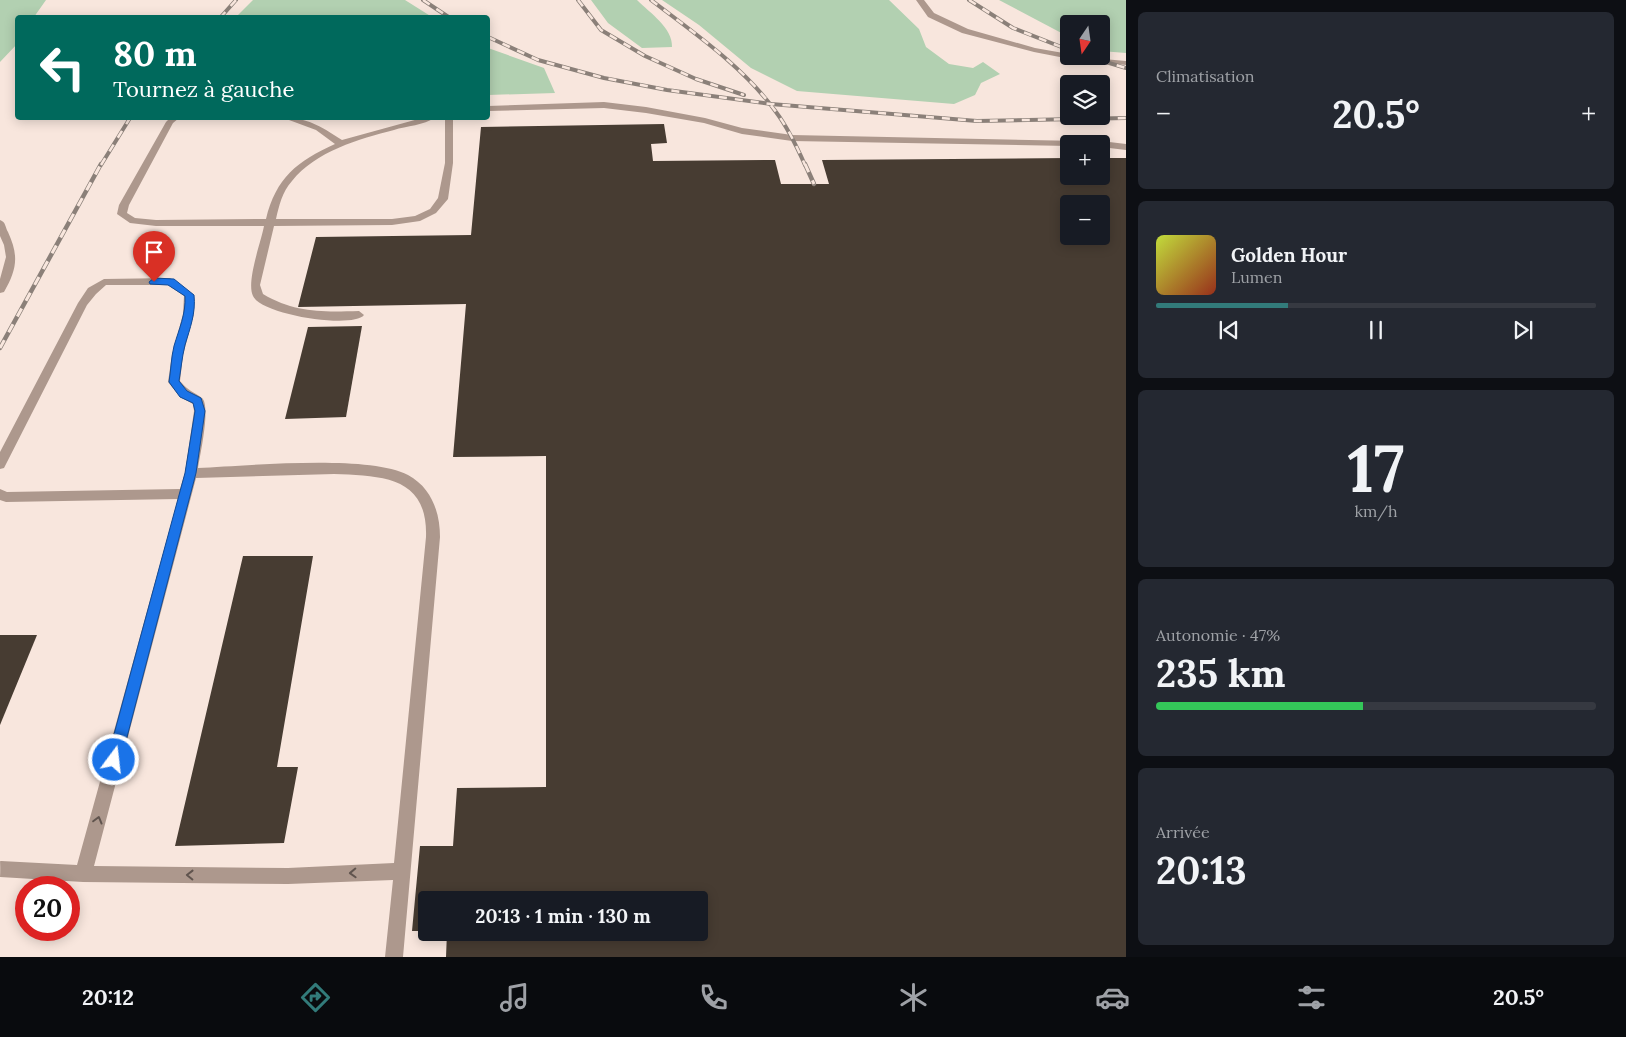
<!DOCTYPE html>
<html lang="fr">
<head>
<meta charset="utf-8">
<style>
  body { margin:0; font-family:Lora,serif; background:#242831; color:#f1f3f6; height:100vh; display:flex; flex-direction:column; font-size:19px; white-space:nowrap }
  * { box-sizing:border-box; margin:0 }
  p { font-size:16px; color:#9ea1a6 }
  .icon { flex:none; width:28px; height:28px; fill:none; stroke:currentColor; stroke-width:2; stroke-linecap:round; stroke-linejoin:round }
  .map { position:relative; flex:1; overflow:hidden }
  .sheet { display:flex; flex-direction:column; gap:12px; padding:12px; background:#0d0f14; width:500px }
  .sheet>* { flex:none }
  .top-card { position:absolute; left:15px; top:15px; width:475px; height:105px; border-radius:5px; box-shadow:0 2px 12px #0003; background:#00695c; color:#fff; overflow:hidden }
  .needle { width:32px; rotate:193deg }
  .tools { position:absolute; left:1060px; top:15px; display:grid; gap:10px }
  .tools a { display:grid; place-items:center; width:50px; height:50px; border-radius:5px; background:#171b24; box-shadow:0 2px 12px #0003; font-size:25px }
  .speed { position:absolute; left:15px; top:876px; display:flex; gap:10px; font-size:25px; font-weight:700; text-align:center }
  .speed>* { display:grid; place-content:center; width:65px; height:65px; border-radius:50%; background:#171b24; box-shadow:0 2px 12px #0003; line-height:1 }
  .speed .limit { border:8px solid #d22; background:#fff; color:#111 }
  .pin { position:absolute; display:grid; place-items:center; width:42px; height:42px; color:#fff; margin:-51px -21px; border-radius:50% 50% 50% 0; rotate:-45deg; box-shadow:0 0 5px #0007 }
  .pin .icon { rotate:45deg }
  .me { position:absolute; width:55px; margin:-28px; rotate:15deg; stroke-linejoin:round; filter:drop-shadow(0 0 4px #0008) }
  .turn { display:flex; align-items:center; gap:18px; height:105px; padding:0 15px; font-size:22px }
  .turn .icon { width:65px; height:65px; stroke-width:2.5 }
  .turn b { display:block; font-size:35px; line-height:42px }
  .big { font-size:38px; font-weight:800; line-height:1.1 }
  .sheet .card { flex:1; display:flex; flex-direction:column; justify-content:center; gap:8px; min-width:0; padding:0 18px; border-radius:8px; background:#242831 }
  .sheet .dial { align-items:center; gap:0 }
  .dial b { font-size:65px; line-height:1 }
  .song { display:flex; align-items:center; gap:15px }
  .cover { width:60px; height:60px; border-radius:8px; background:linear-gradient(135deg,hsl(70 70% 55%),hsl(10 70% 35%)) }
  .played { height:5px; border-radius:2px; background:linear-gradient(90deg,#327b7a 30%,#363941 30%) }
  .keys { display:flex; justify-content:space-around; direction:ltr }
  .heat { display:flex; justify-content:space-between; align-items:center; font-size:28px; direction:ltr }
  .charge { height:8px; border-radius:4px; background:linear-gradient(90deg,#34c759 47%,#363941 0) }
  .trip { position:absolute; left:418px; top:891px; width:290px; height:50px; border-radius:5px; background:#171b24; box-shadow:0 2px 12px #0003; font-weight:800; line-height:50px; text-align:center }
  .tab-bar { display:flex; height:80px; justify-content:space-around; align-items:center; background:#090b0e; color:#9ea1a6 }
  .tab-bar .icon { width:35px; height:35px }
  .tab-bar .current { color:#327b7a }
  .tab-bar b { font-size:22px; color:#f1f3f6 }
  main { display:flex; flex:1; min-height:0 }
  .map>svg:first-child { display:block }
  .green { fill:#b2d0b1 }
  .building { fill:#473c32; fill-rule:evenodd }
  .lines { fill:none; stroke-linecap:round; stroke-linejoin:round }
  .lane { fill:#ad988d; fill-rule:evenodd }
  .street { fill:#ad988d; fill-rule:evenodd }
  .rail-far1-casing { stroke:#8b8079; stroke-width:4 }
  .rail-casing { stroke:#8b8079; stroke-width:4.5 }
  .rail-far1 { stroke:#f8e6dd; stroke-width:2.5; stroke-dasharray:8; stroke-linecap:butt }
  .rail { stroke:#f8e6dd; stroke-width:3; stroke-dasharray:9; stroke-linecap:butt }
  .oneway { stroke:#60544e }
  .route { fill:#1a73e8; stroke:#114b97 }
</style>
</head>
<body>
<main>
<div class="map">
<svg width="1126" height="957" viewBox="0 0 1126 957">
  <rect width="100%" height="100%" fill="#f8e6dd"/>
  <g class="green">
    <polygon points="0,0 46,0 34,17 18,18 17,44 0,62"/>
    <polygon points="253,0 405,0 432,17 236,17"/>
    <path d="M591,0H637C650,13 673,28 672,47L642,48L608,23Z"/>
    <polygon points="662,0 889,0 919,29 926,47 949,64 973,68 983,62 1000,74 981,83 975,95 954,104 797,91 751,68 699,25"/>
    <polygon points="999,0 1126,0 1126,53 1101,51 1101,24 1069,24 1069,37"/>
    <polygon points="488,48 544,68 555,93 488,95"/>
  </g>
  <g class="building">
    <path d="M664,124L667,143L651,144L653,161L775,160L781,184H829L822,160L1069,158V176H1101V158H1126V957H446L447,932H699V900H426V931H412L420,846H453L457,788L546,787V456L453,457L466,304L298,307L316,237L471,235L481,127ZM1069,204H1101V236H1069Z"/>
    <polygon points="362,326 346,417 285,419 308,327"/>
    <polygon points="243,556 313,556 277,767 298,767 284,843 175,846"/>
    <polygon points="0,635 37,635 0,725"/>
  </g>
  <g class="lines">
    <g class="lane">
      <polygon points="916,0 924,0 934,13 968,29 1035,48 1069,54 1069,56 1126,61 1126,65 1070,59 1034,52 962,33 928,17"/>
      <polygon points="604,102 646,107 705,118 742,128 792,135 1081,141 1085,144 1069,144 1069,146 792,141 742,134 704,123 646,113 604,108 488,111 488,106"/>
      <path d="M170,118H179L173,123L129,205L127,213L135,218L156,220L266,219C276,178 297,161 335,144L316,130L289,120L288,118C309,118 325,129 342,140L422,118H434C425,125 406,126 394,130C359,139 316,151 292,181C282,192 279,206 276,219H392L415,216L430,209L438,198L445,163V118H453V163L448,199L436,213L420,221L392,225L274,226L260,285L263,294C295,313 322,312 359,311L364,315C353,329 262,315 253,296C246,282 261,242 264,226H156L130,223L117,214L119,205L166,122Z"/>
      <polygon points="1101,141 1126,144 1126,150 1101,147 1101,144 1097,144"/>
      <path d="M170,278L194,295V314L183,355L180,381C189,392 193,391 202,398C211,406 200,455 198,468C248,466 367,454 408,475C432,488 440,513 440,537L403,957H385L393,880L288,884L83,882L0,877L1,861L77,865L178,499L6,502L0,500V489L7,492L180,489L185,473L194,411L193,404L180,397L168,382L172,355L183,314L184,296L168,285H106L96,294L87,305L4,468L0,469V452L78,303L88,288L104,279ZM334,474C382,476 428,476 426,537L394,863L288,868L94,866L196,478Z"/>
    </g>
    <g class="street">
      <path d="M0,220C6,222 5,227 8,232C19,256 17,269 4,292L0,293V279L6,257L4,245L0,236Z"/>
      <polygon points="0,861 7,863 9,869 7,875 1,877"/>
    </g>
    <g class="rail-far1-casing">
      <g id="rail-far1">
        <polyline points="423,0 450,18"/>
        <polyline points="578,0 601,30 645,56 696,79 744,95"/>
        <path d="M651,0C694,33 744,67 776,112C788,128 797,147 805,165"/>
        <polyline points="969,0 1013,28 1069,50"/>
        <polyline points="220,18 236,0"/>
        <polyline points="488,37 538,60 604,78 667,90 771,104 977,121 1126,118"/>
        <polyline points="1086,56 1126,68"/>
        <polyline points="101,165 130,118"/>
      </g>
    </g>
    <g class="rail-casing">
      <g id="rail">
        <polyline points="805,164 814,184"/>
        <polyline points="0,348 101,164"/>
      </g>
    </g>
    <use href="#rail-far1" class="rail-far1"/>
    <use href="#rail" class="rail"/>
  </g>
  <defs><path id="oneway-chevron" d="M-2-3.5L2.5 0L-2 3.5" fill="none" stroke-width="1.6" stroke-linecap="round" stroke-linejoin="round" transform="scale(1.25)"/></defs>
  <g class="oneway">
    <use href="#oneway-chevron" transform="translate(98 820) rotate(-75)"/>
    <use href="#oneway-chevron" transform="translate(353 873) rotate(178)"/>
    <use href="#oneway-chevron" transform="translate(190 875) rotate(-179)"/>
  </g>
  <path class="route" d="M154,278L174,279L194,295C196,313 190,328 185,345C182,357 181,369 179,381L187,391L201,398L205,411L196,473L121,760L119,765L114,767L109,765L107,760L185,473L195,411L193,403L180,397L169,382C171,370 171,358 174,346C179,329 186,314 185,296L168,285L150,284L149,282Z"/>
</svg>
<div class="tools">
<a><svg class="needle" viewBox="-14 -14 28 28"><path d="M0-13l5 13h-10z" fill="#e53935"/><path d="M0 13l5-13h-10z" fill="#9ea1a6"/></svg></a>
<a><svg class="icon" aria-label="layers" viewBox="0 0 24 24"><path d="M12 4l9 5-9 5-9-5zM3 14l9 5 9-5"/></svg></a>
<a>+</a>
<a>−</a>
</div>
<div class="speed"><div class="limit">20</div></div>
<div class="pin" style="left:154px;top:282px;background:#d93025"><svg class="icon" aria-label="arrive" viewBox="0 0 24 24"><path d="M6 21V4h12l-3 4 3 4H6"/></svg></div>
<svg class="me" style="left:114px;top:760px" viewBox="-20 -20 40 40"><circle r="17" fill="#1a73e8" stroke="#fff" stroke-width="3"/><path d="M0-11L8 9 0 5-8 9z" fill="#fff"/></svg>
<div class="trip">20:13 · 1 min · 130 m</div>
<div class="top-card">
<div class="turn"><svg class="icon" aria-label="left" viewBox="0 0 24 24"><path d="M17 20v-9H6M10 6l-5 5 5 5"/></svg><div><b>80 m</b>Tournez à gauche</div></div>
</div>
</div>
<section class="sheet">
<div class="card"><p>Climatisation</p>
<div class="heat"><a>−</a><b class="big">20.5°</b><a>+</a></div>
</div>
<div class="card">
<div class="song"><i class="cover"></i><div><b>Golden Hour</b><p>Lumen</p></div></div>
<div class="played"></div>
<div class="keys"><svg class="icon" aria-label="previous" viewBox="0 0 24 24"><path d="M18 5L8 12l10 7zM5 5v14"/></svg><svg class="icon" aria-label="pause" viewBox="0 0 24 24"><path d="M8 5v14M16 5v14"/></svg><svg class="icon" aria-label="next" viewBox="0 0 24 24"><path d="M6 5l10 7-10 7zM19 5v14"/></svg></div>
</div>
<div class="card dial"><b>17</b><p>km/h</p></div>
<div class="card"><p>Autonomie · 47%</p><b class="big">235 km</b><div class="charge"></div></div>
<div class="card"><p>Arrivée</p><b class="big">20:13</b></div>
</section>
</main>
<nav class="tab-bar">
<b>20:12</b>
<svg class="icon current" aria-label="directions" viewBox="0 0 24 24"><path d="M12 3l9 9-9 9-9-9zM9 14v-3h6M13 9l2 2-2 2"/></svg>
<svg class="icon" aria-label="music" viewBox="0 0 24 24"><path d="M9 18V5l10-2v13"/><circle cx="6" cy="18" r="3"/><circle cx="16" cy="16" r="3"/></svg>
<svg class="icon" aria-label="phone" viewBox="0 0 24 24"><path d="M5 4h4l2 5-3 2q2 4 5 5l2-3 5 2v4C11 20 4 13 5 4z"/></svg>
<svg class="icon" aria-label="climate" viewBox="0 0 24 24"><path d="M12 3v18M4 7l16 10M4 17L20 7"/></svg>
<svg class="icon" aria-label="car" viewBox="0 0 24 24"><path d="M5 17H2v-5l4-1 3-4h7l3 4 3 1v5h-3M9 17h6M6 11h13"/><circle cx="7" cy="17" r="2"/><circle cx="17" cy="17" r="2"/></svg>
<svg class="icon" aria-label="filters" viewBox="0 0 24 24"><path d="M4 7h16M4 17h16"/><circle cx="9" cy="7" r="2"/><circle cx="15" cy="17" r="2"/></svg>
<b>20.5°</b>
</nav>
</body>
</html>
